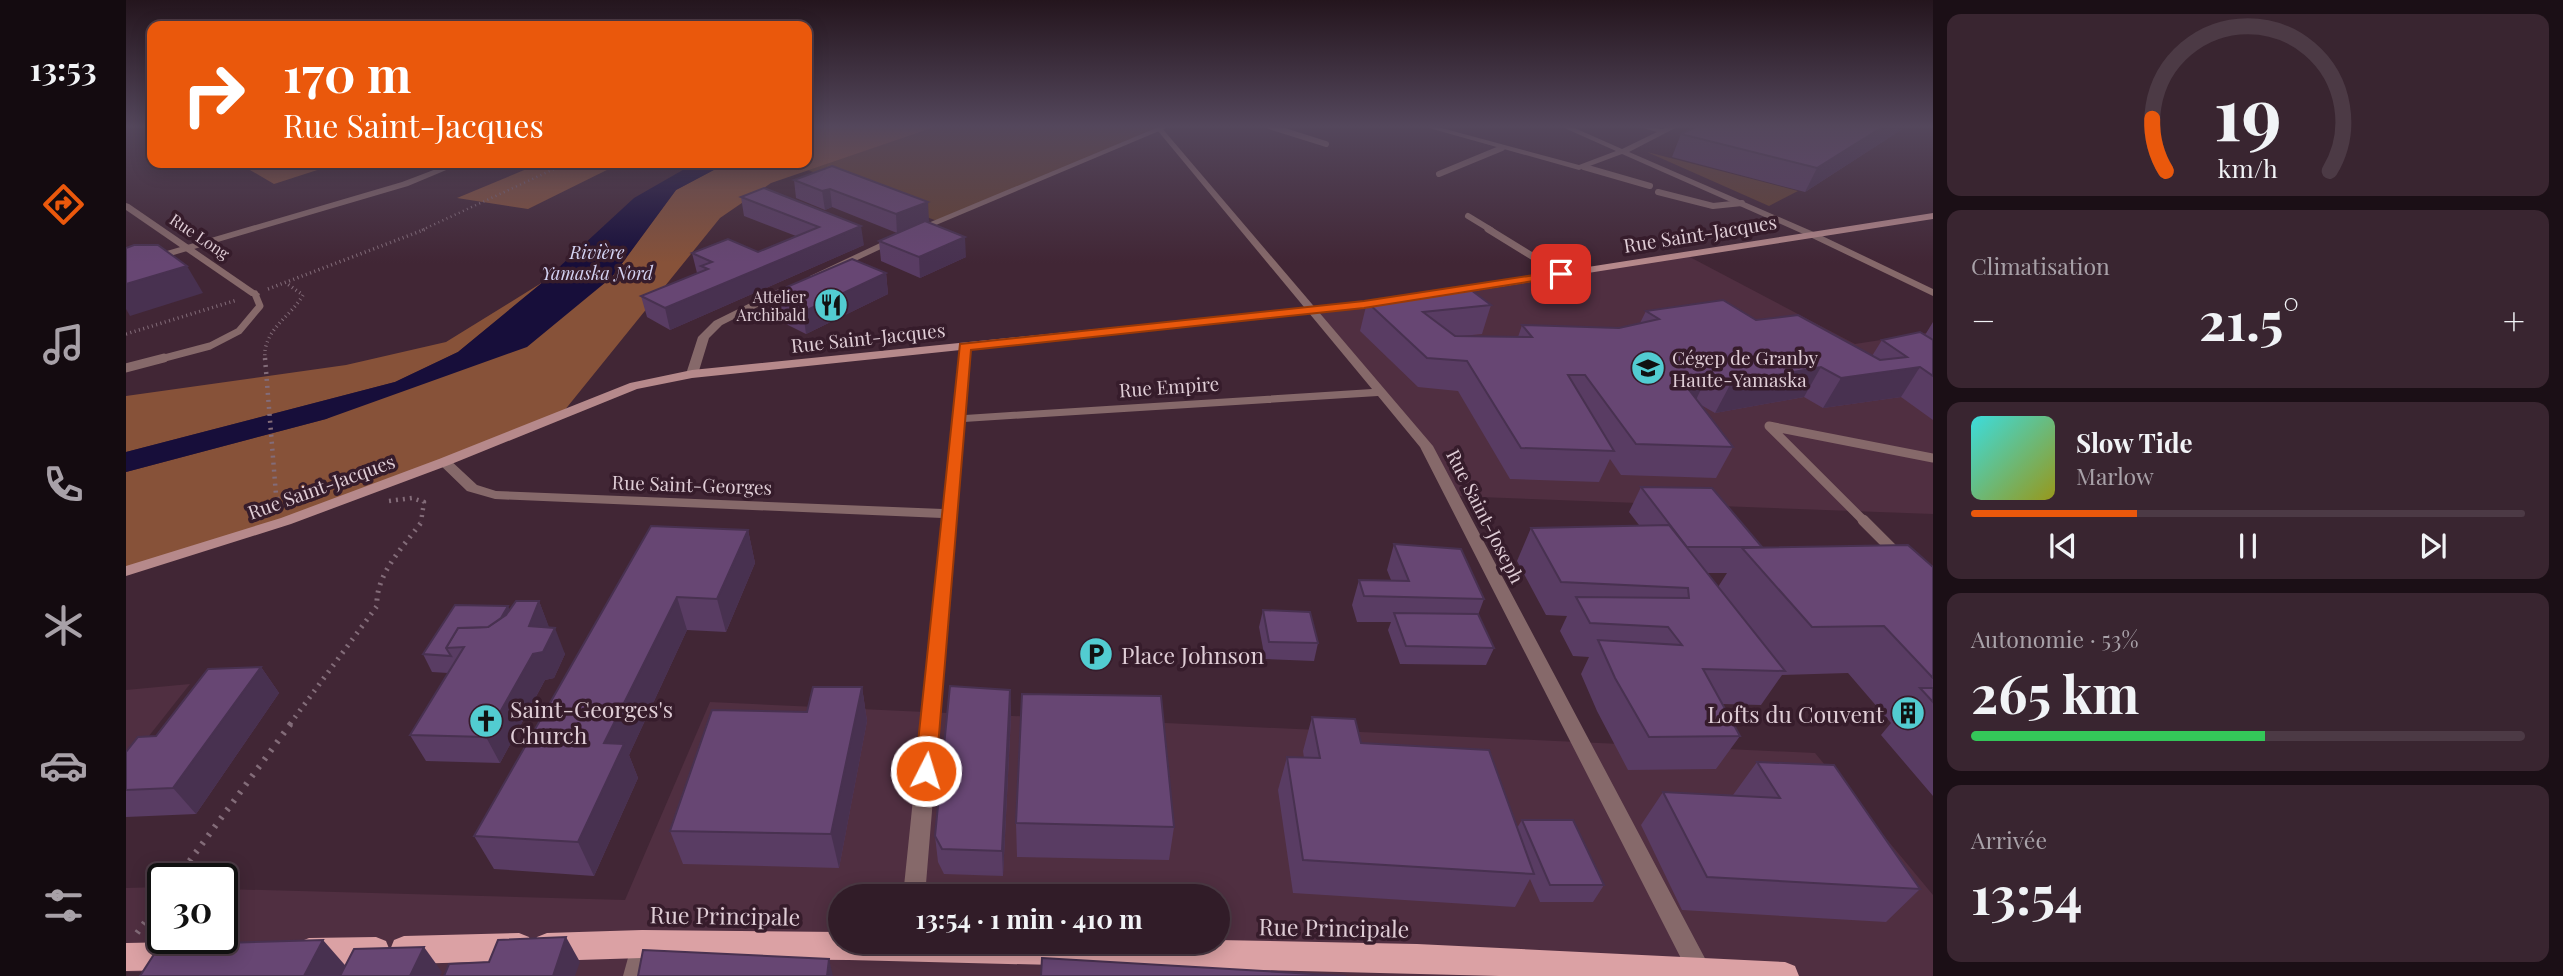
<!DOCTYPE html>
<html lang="fr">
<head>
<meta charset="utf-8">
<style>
  body { margin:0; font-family:"Playfair Display",serif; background:#392530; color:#f1f3f6; height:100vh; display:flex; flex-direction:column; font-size:26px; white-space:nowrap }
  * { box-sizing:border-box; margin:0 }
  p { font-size:23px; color:#a8a1a8 }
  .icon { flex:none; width:38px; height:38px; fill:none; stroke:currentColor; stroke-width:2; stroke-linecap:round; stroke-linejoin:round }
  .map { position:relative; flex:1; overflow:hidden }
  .panel { display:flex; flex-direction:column; gap:14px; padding:14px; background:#1b0f16; width:630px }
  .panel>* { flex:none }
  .top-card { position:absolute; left:21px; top:21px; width:665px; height:147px; border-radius:14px; box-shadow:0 4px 18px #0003,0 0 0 2px #4c3a45; background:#ea580c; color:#fff; overflow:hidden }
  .speed { position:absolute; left:21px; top:863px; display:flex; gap:14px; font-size:35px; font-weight:700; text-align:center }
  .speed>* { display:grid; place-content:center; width:91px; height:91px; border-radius:50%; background:#311c28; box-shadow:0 4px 18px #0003,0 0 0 2px #4c3a45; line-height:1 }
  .speed .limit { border:4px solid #111; border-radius:10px; background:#fff; color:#111 }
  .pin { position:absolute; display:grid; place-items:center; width:60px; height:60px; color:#fff; margin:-30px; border-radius:14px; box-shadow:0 4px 10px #0006 }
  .me { position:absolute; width:77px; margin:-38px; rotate:5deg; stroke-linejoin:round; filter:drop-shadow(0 0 5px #0008) }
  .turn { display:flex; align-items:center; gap:24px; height:147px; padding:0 21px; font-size:32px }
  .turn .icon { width:91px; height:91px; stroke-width:2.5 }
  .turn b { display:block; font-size:49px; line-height:60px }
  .big { font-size:52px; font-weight:700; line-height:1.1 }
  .panel .card { flex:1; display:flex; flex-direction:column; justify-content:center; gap:10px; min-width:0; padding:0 24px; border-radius:14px; background:#392530 }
  .panel .dial { align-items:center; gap:0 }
  .dial svg { height:182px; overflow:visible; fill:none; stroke:#4c3a45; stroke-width:7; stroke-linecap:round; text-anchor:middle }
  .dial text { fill:#f1f3f6; stroke:none }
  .song { display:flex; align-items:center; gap:21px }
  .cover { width:84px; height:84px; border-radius:10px; background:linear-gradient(135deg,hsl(180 70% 55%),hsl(60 70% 35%)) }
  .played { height:7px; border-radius:4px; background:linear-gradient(90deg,#ea580c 30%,#4c3a45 30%) }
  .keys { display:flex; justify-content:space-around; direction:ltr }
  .heat { display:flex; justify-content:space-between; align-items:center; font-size:38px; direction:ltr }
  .charge { height:10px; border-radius:5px; background:linear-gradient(90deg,#34c759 53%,#4c3a45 0) }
  .trip { position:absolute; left:702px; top:884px; width:402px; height:70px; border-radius:35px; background:#311c28; box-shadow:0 4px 18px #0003,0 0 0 2px #4c3a45; font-weight:700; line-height:70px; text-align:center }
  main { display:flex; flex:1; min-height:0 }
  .menu { display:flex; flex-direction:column; width:126px; justify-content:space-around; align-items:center; background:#140b10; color:#a8a1a8 }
  .menu .icon { width:49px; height:49px }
  .menu .selected { color:#ea580c }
  .menu b { font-size:32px; color:#f1f3f6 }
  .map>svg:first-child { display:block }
  .built { fill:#502f41; fill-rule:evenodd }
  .green { fill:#644131 }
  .forest { fill:#875239 }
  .water { fill:#170e3a }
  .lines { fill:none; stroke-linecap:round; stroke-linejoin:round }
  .path-far4 { stroke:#836c79; stroke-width:2.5; stroke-dasharray:1 3.5; stroke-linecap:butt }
  .path-far3 { stroke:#836c79; stroke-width:3.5; stroke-dasharray:1 3.5; stroke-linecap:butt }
  .path-far2 { stroke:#836c79; stroke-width:4.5; stroke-dasharray:2 5; stroke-linecap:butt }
  .path-far1 { stroke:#836c79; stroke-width:5; stroke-dasharray:2 6; stroke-linecap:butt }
  .path { stroke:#836c79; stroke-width:6; stroke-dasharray:2.5 8; stroke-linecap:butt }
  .service-far3 { stroke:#86696a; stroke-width:6 }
  .service-far2 { stroke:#86696a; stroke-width:7 }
  .service-far1 { stroke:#86696a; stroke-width:9 }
  .service { stroke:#86696a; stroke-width:11 }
  .minor { fill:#86696a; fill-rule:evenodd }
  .tertiary { fill:#86696a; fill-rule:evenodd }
  .secondary { fill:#b6898b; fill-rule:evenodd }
  .primary { fill:#dba1a4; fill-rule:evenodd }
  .wall { fill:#593c63; fill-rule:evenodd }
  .shaded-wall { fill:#483150 }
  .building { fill:#674673; stroke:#483150; stroke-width:2 }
  .route { fill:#ea580c; stroke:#983908; stroke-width:2 }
  .labels { text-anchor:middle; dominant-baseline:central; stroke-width:7; stroke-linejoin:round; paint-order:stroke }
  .far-street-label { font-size:16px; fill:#dfcdd6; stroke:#361c2b }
  .far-poi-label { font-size:16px; fill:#dfcdd6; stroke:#361c2b; text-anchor:end }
  .far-water-label { font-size:18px; font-style:italic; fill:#d3d2f2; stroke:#361c2b }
  .street-label { font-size:19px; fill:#dfcdd6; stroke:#361c2b }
  .poi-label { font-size:19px; fill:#dfcdd6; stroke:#361c2b; text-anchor:start }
  .near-poi-label { font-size:23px; fill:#dfcdd6; stroke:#361c2b; text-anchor:start }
  .near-street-label { font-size:23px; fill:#dfcdd6; stroke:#361c2b }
</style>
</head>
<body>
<main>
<nav class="menu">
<b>13:53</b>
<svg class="icon selected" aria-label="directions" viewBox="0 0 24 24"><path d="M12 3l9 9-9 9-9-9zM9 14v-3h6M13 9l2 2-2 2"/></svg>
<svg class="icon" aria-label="music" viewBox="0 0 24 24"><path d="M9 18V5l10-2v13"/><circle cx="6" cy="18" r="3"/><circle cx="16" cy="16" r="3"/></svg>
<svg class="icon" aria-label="phone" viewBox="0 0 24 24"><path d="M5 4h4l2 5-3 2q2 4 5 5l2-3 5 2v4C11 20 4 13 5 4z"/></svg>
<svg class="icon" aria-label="climate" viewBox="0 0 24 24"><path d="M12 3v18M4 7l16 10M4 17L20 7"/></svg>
<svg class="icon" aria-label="car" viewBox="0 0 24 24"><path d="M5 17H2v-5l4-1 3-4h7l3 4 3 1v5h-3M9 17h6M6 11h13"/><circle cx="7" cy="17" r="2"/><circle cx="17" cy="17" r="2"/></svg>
<svg class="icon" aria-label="filters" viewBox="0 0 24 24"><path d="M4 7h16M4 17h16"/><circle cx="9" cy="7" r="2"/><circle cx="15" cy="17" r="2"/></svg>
</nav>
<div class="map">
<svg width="1807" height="976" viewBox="0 0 1807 976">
  <rect width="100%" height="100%" fill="#412635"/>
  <g class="built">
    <polygon points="1560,255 1729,344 1807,332 1807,514 1328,496 1300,446 1189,310"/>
    <polygon points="64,684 0,765 0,690"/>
    <path d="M584,702L1689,753L1807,895V976H39L41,972H0V888L37,887V938H96V889L499,900ZM714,896H1092V942H714Z"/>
  </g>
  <g class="green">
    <polygon points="812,126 1041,126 811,221 682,170"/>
    <polygon points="1521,152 1672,191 1643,206"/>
  </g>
  <g class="forest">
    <polygon points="681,126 812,126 645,183 594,218 438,411 160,521 0,569 0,472 200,419 486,277 550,190 601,163 681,163"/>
    <polygon points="112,163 213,163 148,184"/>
    <polygon points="415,163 495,163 402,209 331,198"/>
    <polygon points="417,282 332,352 269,382 0,452 0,396 220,365 320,342"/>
  </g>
  <polygon class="water" points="569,163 601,163 550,190 486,277 401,347 200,419 0,472 0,452 269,382 332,352 417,282 508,198"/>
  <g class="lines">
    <polyline class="path-far4" points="296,230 441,163"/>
    <g class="path-far3">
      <polyline points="142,289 300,229"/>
      <polyline points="0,334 111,300"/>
      <path d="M139,360C136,330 164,318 177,295L160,283"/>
    </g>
    <g class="path-far2">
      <polyline points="139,358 150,495 155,508"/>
      <polyline points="263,501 286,498 298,502 295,522"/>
    </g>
    <path class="path-far1" d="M164,724L251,606C249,574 279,545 297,520"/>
    <g class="path">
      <polyline points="51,878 166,722"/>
      <polyline points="11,933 37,898"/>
    </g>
    <g class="service-far3">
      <polyline points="1143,126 1200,144"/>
      <polyline points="1458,167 1524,186"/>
      <polyline points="1313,174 1376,148"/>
      <polyline points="1532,192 1587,206 1616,203"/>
      <polyline points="1342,216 1365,230"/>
    </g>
    <g class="service-far2">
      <polyline points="1362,229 1435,274"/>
      <polyline points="31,360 84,346 113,331 134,306 129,294"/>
    </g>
    <g class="service-far1">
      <polyline points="0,368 38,358"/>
      <polyline points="1739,522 1643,426 1807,458"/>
    </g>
    <polyline class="service" points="1737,520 1770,553"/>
    <g class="minor">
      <polygon points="1296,126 1308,126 1453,165 1490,151 1434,126 1444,126 1496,149 1531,132 1510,126 1537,129 1543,126 1553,126 1503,152 1690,233 1807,289 1807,296 1684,237 1496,154 1453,170"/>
      <polygon points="1035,127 1307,446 1582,964 1585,972 1584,976 1564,976 1294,447 1252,396 838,422 799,896 777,896 816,518 369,499 341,491 311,462 318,458 323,459 351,485 370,491 817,509 835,345 839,344 845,347 839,415 1246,389 1032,131 1031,129"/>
      <polygon points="0,203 3,204 134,294 133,296 125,296 0,210"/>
      <polygon points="516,933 524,936 527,944 519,976 497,976 508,936"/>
    </g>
    <g class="tertiary">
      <polygon points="1035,126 1045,126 791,233 783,231"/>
      <polygon points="326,163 337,163 282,186 0,269 0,263 276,182"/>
      <polygon points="769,236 772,237 772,241 693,278 684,276"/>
      <polygon points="657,287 661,288 661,292 596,325 583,338 572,374 570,377 562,377 560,374 572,337 588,321"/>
    </g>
    <polygon class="secondary" points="1807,213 1807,219 1238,308 566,378 511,389 323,465 165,524 0,576 0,566 155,518 313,459 504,383 566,370 1238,302"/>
    <g class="primary">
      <polygon points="516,930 714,932 714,942 1092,940 1291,944 1659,962 1669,966 1673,976 1373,976 723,960 516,958 421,961 411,957 407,947 411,937 421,933"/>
      <polygon points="393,933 403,937 407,947 403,957 393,961 278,964 268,960 264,950 268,940 278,936"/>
      <polygon points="250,937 260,941 264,951 260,961 250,965 183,966 173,962 169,952 173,942 183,938"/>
      <polygon points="50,942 60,946 64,956 60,966 50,970 0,971 0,943"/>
    </g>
  </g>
  <g class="wall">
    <polygon points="1565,126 1781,126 1679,192 1546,157 1555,134 1564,130"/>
    <polygon points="706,166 803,221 800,222 840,257 794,278 755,261 753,241 771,233 706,207 699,210 670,198 668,180"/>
    <polygon points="615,197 738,245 544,330 521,317 515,296 571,273 566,253 632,252 670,236 618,216"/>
    <polygon points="760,273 762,294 680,334 646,317 642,295"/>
    <polygon points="1241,302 1365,305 1356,334 1336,336 1392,337 1396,325 1493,328 1514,323 1520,311 1630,320 1746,356 1756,340 1799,335 1807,322 1807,420 1775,397 1697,408 1678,397 1589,413 1575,405 1607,447 1590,478 1495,475 1484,459 1473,482 1384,479 1332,391 1292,387 1234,331"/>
    <path d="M1515,487L1637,547L1807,567V796L1755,735L1765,723L1722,673L1656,675L1635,705L1596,704L1614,736L1590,769L1502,770L1471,711L1455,674L1463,657L1447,656L1434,631L1441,616L1420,615L1391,561L1405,528L1513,525L1503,512ZM1581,573H1601L1592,587Z"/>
    <polygon points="525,526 622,530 629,563 600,632 561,630 503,755 512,778 468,876 368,869 348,836"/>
    <polygon points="1268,544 1358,599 1352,615 1368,648 1360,665 1274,664 1262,630 1265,622 1231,622 1226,605 1233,580 1265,580 1261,570"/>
    <polygon points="413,601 423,628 439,654 428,678 419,680 374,763 300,761 284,735 322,673 306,672 297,654 384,610"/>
    <polygon points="1137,610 1192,643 1188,661 1139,659 1133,627"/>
    <polygon points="135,667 153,693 70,814 0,817 0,752 30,736"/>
    <polygon points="736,687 741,721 713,868 557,864 544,831 681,712"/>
    <polygon points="884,690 885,716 877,876 818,874 812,862 809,836"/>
    <polygon points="1186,717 1391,828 1396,820 1478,885 1467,902 1414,902 1404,879 1389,907 1167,893 1152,790 1161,757 1178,758 1177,751"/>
    <polygon points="1631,762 1794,889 1760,922 1556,910 1515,825 1537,792 1607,795"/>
    <polygon points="890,823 1048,827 1043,860 891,857"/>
  </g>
  <g class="shaded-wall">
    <polygon points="1758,126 1781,126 1679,192 1691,168"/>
    <polygon points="704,189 706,207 699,210 696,191"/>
    <polygon points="802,202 803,221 771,234 770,214"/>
    <polygon points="735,226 738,245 544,330 539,308"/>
    <polygon points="839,237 840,257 794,278 793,257"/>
    <polygon points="61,266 77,293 4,316 0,309 0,284"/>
    <polygon points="760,273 762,294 680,334 677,312"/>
    <polygon points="1695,367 1678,397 1589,413 1605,383"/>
    <polygon points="1794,367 1775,397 1697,408 1715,378"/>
    <polygon points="1583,372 1569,402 1557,382"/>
    <polygon points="622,530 629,563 600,632 591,599"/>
    <polygon points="551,597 561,630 503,755 512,778 468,876 452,842 478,743"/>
    <polygon points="413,601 423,627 414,652 403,626"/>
    <polygon points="382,606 390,623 366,635"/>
    <polygon points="429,628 439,654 428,678 419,680 374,763 360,737 407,654"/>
    <polygon points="135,667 153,693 70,814 47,788"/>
    <polygon points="736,687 741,721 713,868 705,834"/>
    <polygon points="884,690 885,716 877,876 876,851"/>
    <polygon points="440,937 454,962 449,976 427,976"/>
    <polygon points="197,940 225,972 223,976 178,976"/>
    <polygon points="298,947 316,972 314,976 284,976"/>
    <polygon points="703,959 707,976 701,976"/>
  </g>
  <g class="building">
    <polygon points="1572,126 1758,126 1691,168 1555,134"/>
    <polygon points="706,166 802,202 770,214 704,189 696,191 668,180"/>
    <polygon points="638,188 735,226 539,308 515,296 582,269 575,266 586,262 566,253 602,239 632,252 693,227 615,197"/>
    <polygon points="799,221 839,237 793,257 753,241"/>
    <polygon points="8,245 32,245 61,266 0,284 0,248"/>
    <polygon points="726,259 760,273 677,312 642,295"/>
    <polygon points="1345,290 1365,305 1297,312 1329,336 1406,337 1396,325 1493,328 1533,319 1520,311 1597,300 1630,320 1672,315 1754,360 1781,357 1756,340 1794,332 1807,340 1807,376 1794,367 1715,378 1695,367 1605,383 1583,372 1557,382 1607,447 1510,444 1459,375 1442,375 1488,451 1395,448 1341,361 1301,358 1241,302"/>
    <polygon points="1515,487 1586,488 1636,547 1561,547"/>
    <polygon points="1543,525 1659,671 1577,669 1614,736 1523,737 1489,678 1472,640 1556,645 1542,627 1464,623 1450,597 1563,598 1562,588 1435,582 1405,528"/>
    <polygon points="525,526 622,530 591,599 551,597 478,743 498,744 452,842 348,836"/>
    <polygon points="1268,544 1335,549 1358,599 1238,596 1233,580 1283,581"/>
    <polygon points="1782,545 1807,567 1807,678 1758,626 1686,627 1616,548"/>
    <polygon points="390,601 413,601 403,626 429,628 417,652 407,654 360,737 284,735 338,647 320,648 332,628 362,627 380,615"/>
    <polygon points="329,605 382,606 375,618 362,627 332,628 320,648 325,656 297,654"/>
    <polygon points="1137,610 1184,612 1192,643 1143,642"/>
    <polygon points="1268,613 1352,614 1368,648 1280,646"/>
    <polygon points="135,667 47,788 0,790 0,752 12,737 30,736 82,669"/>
    <polygon points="824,686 884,690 876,851 816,849 809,836"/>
    <polygon points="687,687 736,687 705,834 544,831 586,710 681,712"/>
    <polygon points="1794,688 1807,688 1807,702"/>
    <polygon points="896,694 1035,696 1048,827 890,823"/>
    <polygon points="1186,717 1229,719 1235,743 1363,750 1408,874 1177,860 1161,757 1194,758"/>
    <polygon points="1631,762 1708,765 1794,889 1581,877 1537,792 1654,798"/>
    <polygon points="1396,820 1447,820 1478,885 1424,885"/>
    <polygon points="440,937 427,976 318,976 323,964 363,962 372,940"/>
    <polygon points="197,940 178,976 14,976 34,945"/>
    <polygon points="298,947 284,976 214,976 228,949"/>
    <polygon points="517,950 703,959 701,976 512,976"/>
    <polygon points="916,958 1220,976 915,976"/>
  </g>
  <linearGradient id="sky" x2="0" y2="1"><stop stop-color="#24151d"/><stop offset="0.48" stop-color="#54475c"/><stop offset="1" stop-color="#54475c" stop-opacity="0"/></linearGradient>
  <rect width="1807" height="263" fill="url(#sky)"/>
  <polygon class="route" points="1435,271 1441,274 1439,276 1238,308 845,350 810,771 807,777 800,780 792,777 789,771 834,344 1238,301"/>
  <defs>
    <g id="restaurant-disc" transform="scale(1.75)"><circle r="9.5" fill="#52ccd1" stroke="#361c2b"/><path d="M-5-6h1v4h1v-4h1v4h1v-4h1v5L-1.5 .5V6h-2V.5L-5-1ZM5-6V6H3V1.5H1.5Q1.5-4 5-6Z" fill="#111"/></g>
    <g id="university-disc" transform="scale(1.75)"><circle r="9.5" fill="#52ccd1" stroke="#361c2b"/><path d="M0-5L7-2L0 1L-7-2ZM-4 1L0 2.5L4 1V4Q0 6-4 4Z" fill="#111"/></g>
    <g id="parking-disc" transform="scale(1.75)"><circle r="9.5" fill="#52ccd1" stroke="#361c2b"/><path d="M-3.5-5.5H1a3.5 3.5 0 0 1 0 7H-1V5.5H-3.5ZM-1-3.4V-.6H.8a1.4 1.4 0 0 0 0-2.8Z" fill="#111"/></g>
    <g id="building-disc" transform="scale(1.75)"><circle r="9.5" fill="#52ccd1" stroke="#361c2b"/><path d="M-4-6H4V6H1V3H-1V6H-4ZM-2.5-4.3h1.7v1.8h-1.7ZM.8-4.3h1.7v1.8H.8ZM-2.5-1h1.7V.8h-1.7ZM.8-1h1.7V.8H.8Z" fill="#111"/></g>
    <g id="church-disc" transform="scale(1.75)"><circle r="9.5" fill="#52ccd1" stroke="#361c2b"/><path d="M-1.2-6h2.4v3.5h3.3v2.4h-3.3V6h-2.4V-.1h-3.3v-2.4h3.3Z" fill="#111"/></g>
  </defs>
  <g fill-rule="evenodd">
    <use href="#restaurant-disc" x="705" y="305"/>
    <use href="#university-disc" x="1522" y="368"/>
    <use href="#parking-disc" x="970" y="654"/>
    <use href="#building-disc" x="1782" y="713"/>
    <use href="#church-disc" x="360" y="721"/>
  </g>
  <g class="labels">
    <g class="far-street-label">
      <text transform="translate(74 236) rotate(34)">Rue Long</text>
    </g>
    <g class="far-poi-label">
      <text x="680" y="296">Attelier<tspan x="680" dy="18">Archibald</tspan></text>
    </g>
    <g class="far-water-label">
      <text x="471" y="252">Rivière<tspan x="471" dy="21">Yamaska Nord</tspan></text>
    </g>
    <g class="street-label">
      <text transform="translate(1574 233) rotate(-9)">Rue Saint-Jacques</text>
      <text transform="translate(742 337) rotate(-6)">Rue Saint-Jacques</text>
      <text transform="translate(1043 386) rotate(-4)">Rue Empire</text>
      <text transform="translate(566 484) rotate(2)">Rue Saint-Georges</text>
      <text transform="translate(195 486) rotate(-20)">Rue Saint-Jacques</text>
      <text transform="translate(1360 516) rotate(63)">Rue Saint-Joseph</text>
    </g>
    <g class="poi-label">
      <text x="1546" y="357">Cégep de Granby<tspan x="1546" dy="22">Haute-Yamaska</tspan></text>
    </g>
    <g class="near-poi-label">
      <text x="995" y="654">Place Johnson</text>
      <text x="384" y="708">Saint-Georges's<tspan x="384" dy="26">Church</tspan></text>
      <text x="1758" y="713" text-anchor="end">Lofts du Couvent</text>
    </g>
    <g class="near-street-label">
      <text transform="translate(599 915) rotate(1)">Rue Principale</text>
      <text transform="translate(1208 927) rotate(1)">Rue Principale</text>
    </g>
  </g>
</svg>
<div class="speed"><div class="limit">30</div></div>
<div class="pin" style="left:1435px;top:274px;background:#d93025"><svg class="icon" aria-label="arrive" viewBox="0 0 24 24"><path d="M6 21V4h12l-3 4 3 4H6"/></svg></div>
<svg class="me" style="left:800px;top:771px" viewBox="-20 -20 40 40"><circle r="17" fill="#ea580c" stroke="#fff" stroke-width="3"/><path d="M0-11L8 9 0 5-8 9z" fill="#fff"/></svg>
<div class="trip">13:54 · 1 min · 410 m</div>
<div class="top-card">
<div class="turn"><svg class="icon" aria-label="right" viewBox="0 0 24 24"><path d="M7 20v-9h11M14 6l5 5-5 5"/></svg><div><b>170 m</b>Rue Saint-Jacques</div></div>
</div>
</div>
<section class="panel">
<div class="card dial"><svg viewBox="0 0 100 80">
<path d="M14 69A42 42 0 1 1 86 69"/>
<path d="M14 69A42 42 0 0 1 8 46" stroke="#ea580c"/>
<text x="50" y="56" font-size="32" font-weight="700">19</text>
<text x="50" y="72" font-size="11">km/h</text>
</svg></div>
<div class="card"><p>Climatisation</p>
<div class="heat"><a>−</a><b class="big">21.5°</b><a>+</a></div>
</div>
<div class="card">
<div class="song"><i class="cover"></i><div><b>Slow Tide</b><p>Marlow</p></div></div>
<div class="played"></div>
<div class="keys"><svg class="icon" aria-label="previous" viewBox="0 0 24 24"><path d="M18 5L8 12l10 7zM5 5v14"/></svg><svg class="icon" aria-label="pause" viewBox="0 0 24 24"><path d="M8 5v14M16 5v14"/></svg><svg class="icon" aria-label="next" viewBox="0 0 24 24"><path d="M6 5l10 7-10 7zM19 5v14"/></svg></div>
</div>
<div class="card"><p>Autonomie · 53%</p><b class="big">265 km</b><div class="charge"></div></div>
<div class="card"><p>Arrivée</p><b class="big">13:54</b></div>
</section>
</main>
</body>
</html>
